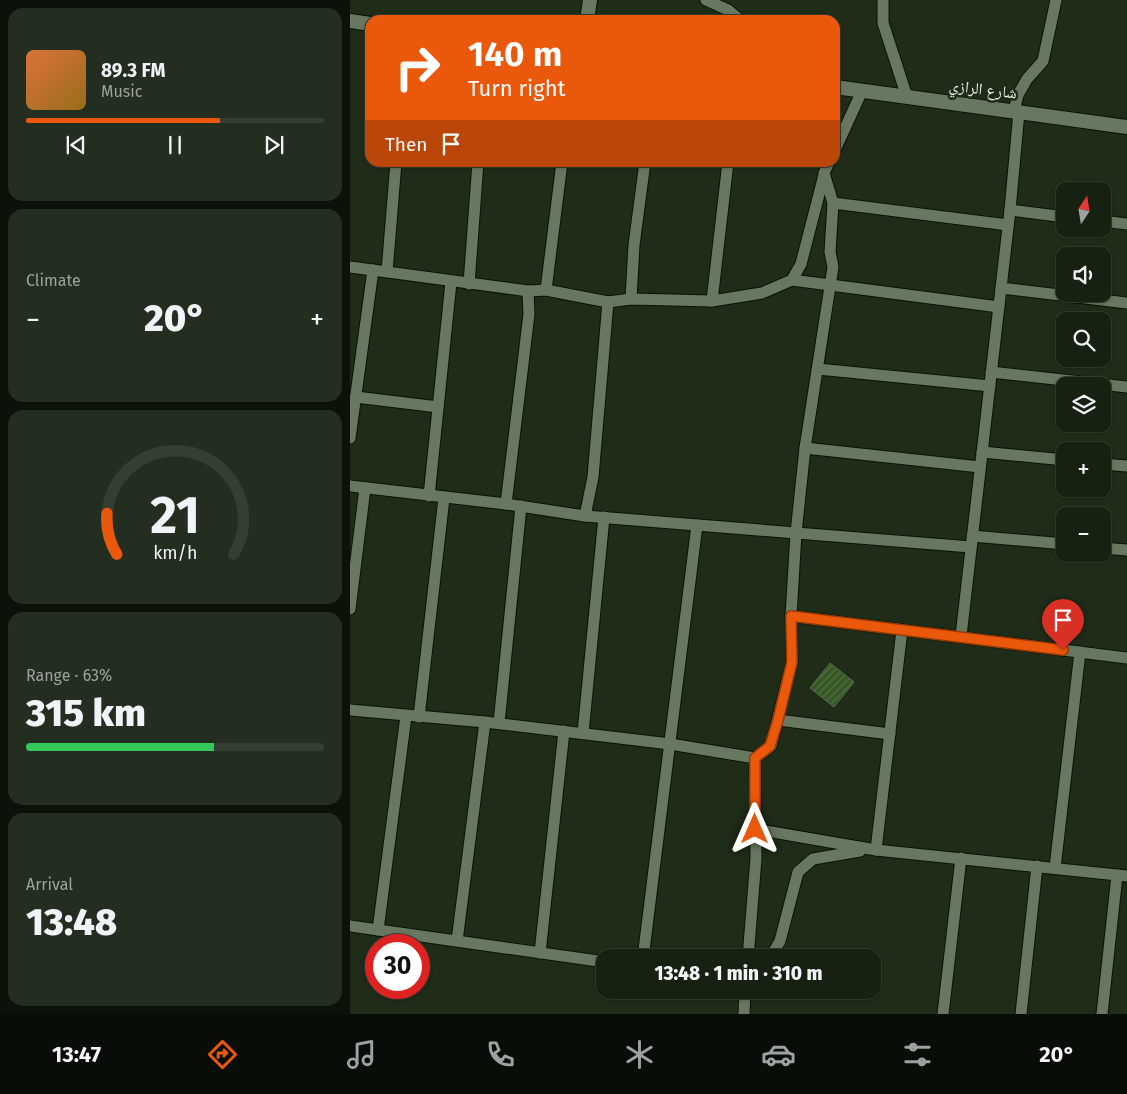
<!DOCTYPE html>
<html lang="en">
<head>
<meta charset="utf-8">
<style>
  body { margin:0; font-family:"Fira Sans","Noto Naskh Arabic",sans-serif; background:#232e20; color:#f1f3f6; height:100vh; display:flex; flex-direction:column; font-size:19px; white-space:nowrap }
  * { box-sizing:border-box; margin:0 }
  p { font-size:16px; color:#9ea39f }
  .icon { flex:none; width:28px; height:28px; fill:none; stroke:currentColor; stroke-width:2; stroke-linecap:round; stroke-linejoin:round }
  .map { position:relative; flex:1; overflow:hidden }
  .side { display:flex; flex-direction:column; gap:8px; padding:8px; background:#0c120a; width:350px }
  .side>* { flex:none }
  .hud { position:absolute; left:15px; top:15px; width:475px; height:152px; border-radius:15px; box-shadow:0 1px 4px #0004,0 0 0 1px #353e32; background:#ea580c; color:#fff; overflow:hidden }
  .needle { width:32px; rotate:12deg }
  .controls { position:absolute; left:706px; top:182px; display:grid; gap:10px }
  .controls a { display:grid; place-items:center; width:55px; height:55px; border-radius:10px; background:#162112; box-shadow:0 1px 4px #0004,0 0 0 1px #353e32; font-size:25px }
  .speed { position:absolute; left:15px; top:934px; display:flex; gap:10px; font-size:25px; font-weight:700; text-align:center }
  .speed>* { display:grid; place-content:center; width:65px; height:65px; border-radius:50%; background:#162112; box-shadow:0 1px 4px #0004,0 0 0 1px #353e32; line-height:1 }
  .speed .limit { border:8px solid #d22; background:#fff; color:#111 }
  .pin { position:absolute; display:grid; place-items:center; width:42px; height:42px; color:#fff; margin:-51px -21px; border-radius:50% 50% 50% 0; rotate:-45deg; box-shadow:0 0 5px #0007 }
  .pin .icon { rotate:45deg }
  .me { position:absolute; width:55px; margin:-28px; rotate:0deg; stroke-linejoin:round; filter:drop-shadow(0 0 4px #0008) }
  .turn { display:flex; align-items:center; gap:18px; height:105px; padding:0 20px; font-size:22px }
  .turn .icon { width:65px; height:65px; stroke-width:2.5 }
  .turn b { display:block; font-size:35px; line-height:42px }
  .then { display:flex; align-items:center; height:48px; padding:0 20px; background:#0003; gap:10px; font-size:19px }
  .big { font-size:38px; font-weight:800; line-height:1.1 }
  .side .tile { flex:1; display:flex; flex-direction:column; justify-content:center; gap:8px; min-width:0; padding:0 18px; border-radius:15px; background:#232e20 }
  .side .dial { align-items:center; gap:0 }
  .dial svg { height:130px; overflow:visible; fill:none; stroke:#353e32; stroke-width:7; stroke-linecap:round; text-anchor:middle }
  .dial text { fill:#f1f3f6; stroke:none }
  .song { display:flex; align-items:center; gap:15px }
  .cover { width:60px; height:60px; border-radius:8px; background:linear-gradient(135deg,hsl(20 70% 55%),hsl(40 70% 35%)) }
  .played { height:5px; border-radius:2px; background:linear-gradient(90deg,#ea580c 65%,#353e32 65%) }
  .keys { display:flex; justify-content:space-around; direction:ltr }
  .heat { display:flex; justify-content:space-between; align-items:center; font-size:28px; direction:ltr }
  .charge { height:8px; border-radius:4px; background:linear-gradient(90deg,#34c759 63%,#353e32 0) }
  .trip { position:absolute; left:246px; top:949px; width:285px; height:50px; border-radius:15px; background:#162112; box-shadow:0 1px 4px #0004,0 0 0 1px #353e32; font-weight:800; line-height:50px; text-align:center }
  .tabs { display:flex; height:80px; justify-content:space-around; align-items:center; background:#090d07; color:#9ea39f }
  .tabs .icon { width:35px; height:35px }
  .tabs .current { color:#ea580c }
  .tabs b { font-size:22px; color:#f1f3f6 }
  main { display:flex; flex:1; min-height:0 }
  .map>svg:first-child { display:block }
  .building { fill:url(#building-hatch); stroke:#5a6a53 }
  .lines { fill:none; stroke-linecap:round; stroke-linejoin:round }
  .minor-casing { stroke:#081403; stroke-width:13 }
  .tertiary-casing { stroke:#081403; stroke-width:16 }
  .minor { stroke:#687860; stroke-width:11 }
  .tertiary { stroke:#687860; stroke-width:14 }
  .route-casing { stroke:#983908; stroke-width:12 }
  .route { stroke:#ea580c; stroke-width:9 }
  .labels { text-anchor:middle; dominant-baseline:central; stroke-width:5; stroke-linejoin:round; paint-order:stroke }
  .street-label { font-size:16px; fill:#e8f1e4; stroke:#1e2c18 }
</style>
</head>
<body>
<main>
<section class="side">
<div class="tile">
<div class="song"><i class="cover"></i><div><b>89.3 FM</b><p>Music</p></div></div>
<div class="played"></div>
<div class="keys"><svg class="icon" aria-label="previous" viewBox="0 0 24 24"><path d="M18 5L8 12l10 7zM5 5v14"/></svg><svg class="icon" aria-label="pause" viewBox="0 0 24 24"><path d="M8 5v14M16 5v14"/></svg><svg class="icon" aria-label="next" viewBox="0 0 24 24"><path d="M6 5l10 7-10 7zM19 5v14"/></svg></div>
</div>
<div class="tile"><p>Climate</p>
<div class="heat"><a>−</a><b class="big">20°</b><a>+</a></div>
</div>
<div class="tile dial"><svg viewBox="0 0 100 80">
<path d="M14 69A42 42 0 1 1 86 69"/>
<path d="M14 69A42 42 0 0 1 8 44" stroke="#ea580c"/>
<text x="50" y="56" font-size="32" font-weight="700">21</text>
<text x="50" y="72" font-size="11">km/h</text>
</svg></div>
<div class="tile"><p>Range · 63%</p><b class="big">315 km</b><div class="charge"></div></div>
<div class="tile"><p>Arrival</p><b class="big">13:48</b></div>
</section>
<div class="map">
<svg width="777" height="1014" viewBox="0 0 777 1014">
  <defs>
    <pattern id="building-hatch" width="6" height="6" patternUnits="userSpaceOnUse" patternTransform="scale(1.25)"><rect width="6" height="6" fill="#365824"/><path d="M-1 1l2-2M0 6l6-6M5 7l2-2" fill="none" stroke="#537044"/></pattern>
  </defs>
  <rect width="100%" height="100%" fill="#1e2c18"/>
  <polygon class="building" points="480,663 504,682 484,707 460,688"/>
  <g class="lines">
    <g class="minor-casing">
      <g id="minor">
        <polyline points="356,0 378,10 390,20"/>
        <polyline points="533,0 533,23 557,97"/>
        <polyline points="664,111 668,95 677,79 693,61 706,0"/>
        <polyline points="485,150 512,91"/>
        <polyline points="212,162 196,290 258,302 281,299 362,301 412,293 442,280 451,264 474,175"/>
        <polyline points="483,203 658,225"/>
        <polyline points="660,210 715,217"/>
        <polyline points="752,221 777,224"/>
        <polyline points="0,267 178,291 196,290"/>
        <polyline points="37,272 46,162"/>
        <polyline points="442,280 649,307"/>
        <polyline points="119,284 128,162"/>
        <polyline points="651,288 777,303"/>
        <polyline points="281,299 284,245 295,162"/>
        <polyline points="362,301 378,162"/>
        <polyline points="468,369 640,386"/>
        <polyline points="641,372 777,387"/>
        <polyline points="6,397 88,407"/>
        <polyline points="0,438 23,270"/>
        <polyline points="455,448 630,467"/>
        <polyline points="632,452 715,460"/>
        <polyline points="752,464 777,466"/>
        <polyline points="0,486 156,504 235,516 621,547"/>
        <polyline points="79,496 101,282"/>
        <polyline points="156,504 179,314 178,291"/>
        <polyline points="235,516 243,477 258,302"/>
        <polyline points="622,536 715,544"/>
        <polyline points="752,548 777,550"/>
        <polyline points="0,609 15,488"/>
        <polyline points="441,616 777,658"/>
        <polyline points="611,636 660,210 669,112"/>
        <polyline points="0,710 135,722 320,744 405,758 421,746 442,662 441,616 446,533 455,448 483,267 480,252 483,203 474,173 479,162"/>
        <polyline points="69,717 94,498"/>
        <polyline points="428,720 540,734"/>
        <polyline points="149,723 171,506"/>
        <polyline points="233,733 254,517"/>
        <polyline points="405,829 526,850 777,876"/>
        <polyline points="526,850 552,630"/>
        <polyline points="705,868 730,652"/>
        <polyline points="0,926 255,962"/>
        <polyline points="28,930 56,716"/>
        <polyline points="107,941 135,722"/>
        <polyline points="190,953 214,731"/>
        <polyline points="293,958 347,525"/>
        <polyline points="398,958 406,858 405,758"/>
        <polyline points="420,958 430,941 448,872 463,859 510,851"/>
        <polyline points="394,1014 395,990"/>
        <polyline points="593,1014 611,858"/>
        <polyline points="671,1014 687,866"/>
        <polyline points="752,1014 767,875"/>
      </g>
    </g>
    <g class="tertiary-casing">
      <g id="tertiary">
        <polyline points="237,20 240,0"/>
        <polyline points="0,21 20,24"/>
        <polyline points="485,87 777,127"/>
      </g>
    </g>
    <use href="#minor" class="minor"/>
    <use href="#tertiary" class="tertiary"/>
  </g>
  <g class="lines">
    <g class="route-casing">
      <polyline id="route" points="405,829 405,758 420,746 428,720 442,662 441,616 713,650"/>
    </g>
    <use href="#route" class="route"/>
  </g>
  <g class="labels">
    <g class="street-label">
      <text transform="translate(633 89) rotate(7)">شارع الرازي</text>
    </g>
  </g>
</svg>
<div class="controls">
<a><svg class="needle" viewBox="-14 -14 28 28"><path d="M0-13l5 13h-10z" fill="#e53935"/><path d="M0 13l5-13h-10z" fill="#9ea39f"/></svg></a>
<a><svg class="icon" aria-label="sound" viewBox="0 0 24 24"><path d="M4 9h4l5-4v14l-5-4H4zM17 9q2 3 0 6"/></svg></a>
<a><svg class="icon" aria-label="search" viewBox="0 0 24 24"><circle cx="10" cy="10" r="6"/><path d="M15 15l6 6"/></svg></a>
<a><svg class="icon" aria-label="layers" viewBox="0 0 24 24"><path d="M12 4l9 5-9 5-9-5zM3 14l9 5 9-5"/></svg></a>
<a>+</a>
<a>−</a>
</div>
<div class="speed"><div class="limit">30</div></div>
<div class="pin" style="left:713px;top:650px;background:#d93025"><svg class="icon" aria-label="arrive" viewBox="0 0 24 24"><path d="M6 21V4h12l-3 4 3 4H6"/></svg></div>
<svg class="me" style="left:405px;top:829px" viewBox="-20 -20 40 40"><path d="M0-17L14 15 0 8-14 15z" fill="#ea580c" stroke="#fff" stroke-width="4"/></svg>
<div class="trip">13:48 · 1 min · 310 m</div>
<div class="hud">
<div class="turn"><svg class="icon" aria-label="right" viewBox="0 0 24 24"><path d="M7 20v-9h11M14 6l5 5-5 5"/></svg><div><b>140 m</b>Turn right</div></div>
<div class="then">Then<svg class="icon" aria-label="arrive" viewBox="0 0 24 24"><path d="M6 21V4h12l-3 4 3 4H6"/></svg></div>
</div>
</div>
</main>
<nav class="tabs">
<b>13:47</b>
<svg class="icon current" aria-label="directions" viewBox="0 0 24 24"><path d="M12 3l9 9-9 9-9-9zM9 14v-3h6M13 9l2 2-2 2"/></svg>
<svg class="icon" aria-label="music" viewBox="0 0 24 24"><path d="M9 18V5l10-2v13"/><circle cx="6" cy="18" r="3"/><circle cx="16" cy="16" r="3"/></svg>
<svg class="icon" aria-label="phone" viewBox="0 0 24 24"><path d="M5 4h4l2 5-3 2q2 4 5 5l2-3 5 2v4C11 20 4 13 5 4z"/></svg>
<svg class="icon" aria-label="climate" viewBox="0 0 24 24"><path d="M12 3v18M4 7l16 10M4 17L20 7"/></svg>
<svg class="icon" aria-label="car" viewBox="0 0 24 24"><path d="M5 17H2v-5l4-1 3-4h7l3 4 3 1v5h-3M9 17h6M6 11h13"/><circle cx="7" cy="17" r="2"/><circle cx="17" cy="17" r="2"/></svg>
<svg class="icon" aria-label="filters" viewBox="0 0 24 24"><path d="M4 7h16M4 17h16"/><circle cx="9" cy="7" r="2"/><circle cx="15" cy="17" r="2"/></svg>
<b>20°</b>
</nav>
</body>
</html>
